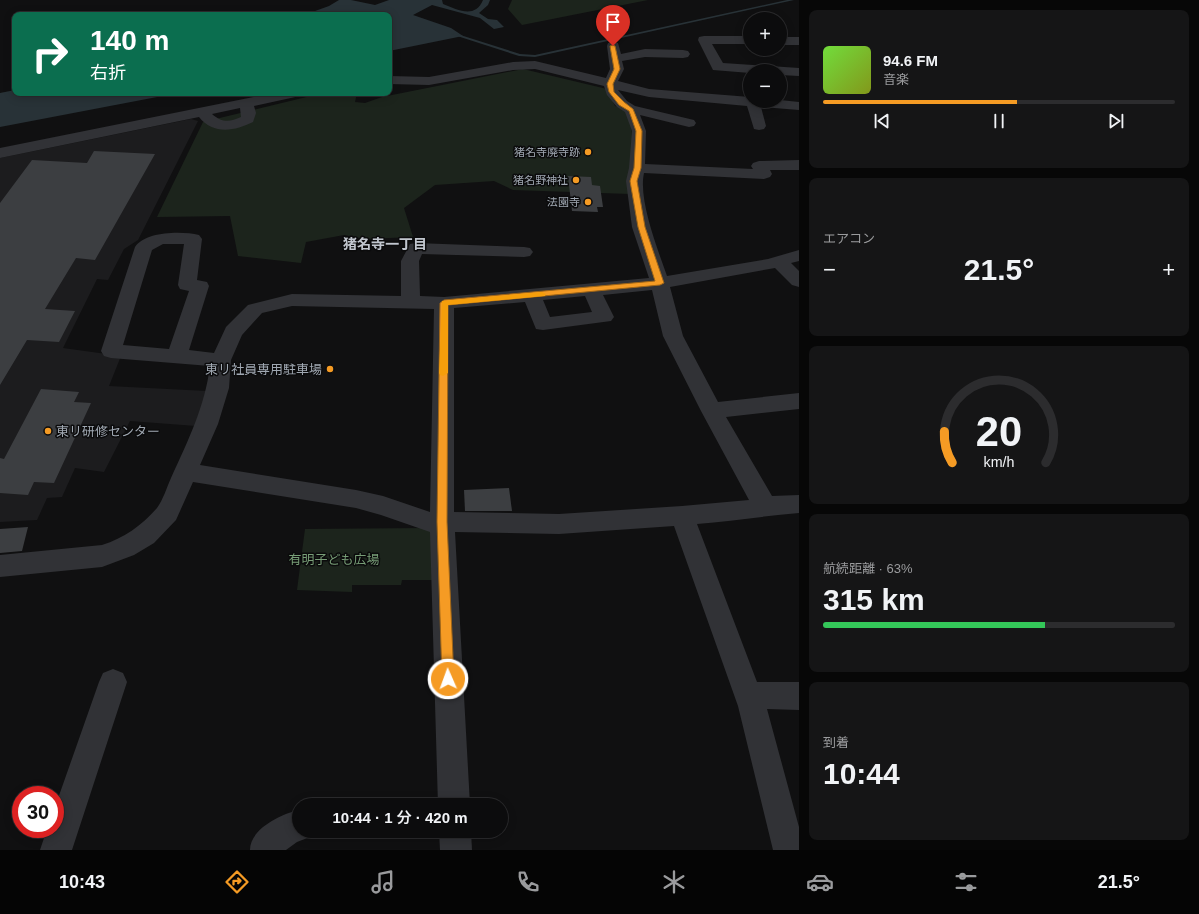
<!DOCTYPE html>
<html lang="ja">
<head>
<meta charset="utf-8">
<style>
  body { margin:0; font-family:Arial,"Noto Sans JP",sans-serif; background:#151516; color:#f1f3f6; height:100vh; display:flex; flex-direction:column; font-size:15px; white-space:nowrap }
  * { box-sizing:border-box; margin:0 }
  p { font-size:13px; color:#9a9b9d }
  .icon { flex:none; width:22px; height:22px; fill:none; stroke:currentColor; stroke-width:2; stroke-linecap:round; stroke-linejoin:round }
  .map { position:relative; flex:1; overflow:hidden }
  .panel { display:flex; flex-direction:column; gap:10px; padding:10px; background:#070707; width:400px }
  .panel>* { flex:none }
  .banner { position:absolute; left:12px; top:12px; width:380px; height:84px; border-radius:8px; box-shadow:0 2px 10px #0003,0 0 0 1px #2c2c2e; background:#0b6e4f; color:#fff; overflow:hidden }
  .buttons { position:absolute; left:743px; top:12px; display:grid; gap:8px }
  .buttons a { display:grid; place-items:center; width:44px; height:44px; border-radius:50%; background:#0c0c0d; box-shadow:0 2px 10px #0003,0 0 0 1px #2c2c2e; font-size:20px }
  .speed { position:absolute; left:12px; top:786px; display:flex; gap:8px; font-size:20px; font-weight:700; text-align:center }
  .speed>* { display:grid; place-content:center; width:52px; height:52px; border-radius:50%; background:#0c0c0d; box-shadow:0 2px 10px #0003,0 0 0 1px #2c2c2e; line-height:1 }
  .speed .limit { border:6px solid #d22; background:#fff; color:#111 }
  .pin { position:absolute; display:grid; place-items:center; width:34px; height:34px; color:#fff; margin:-41px -17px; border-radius:50% 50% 50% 0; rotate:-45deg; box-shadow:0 0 4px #0007 }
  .pin .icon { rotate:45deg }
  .me { position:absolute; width:44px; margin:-22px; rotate:358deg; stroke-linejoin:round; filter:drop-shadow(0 0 3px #0008) }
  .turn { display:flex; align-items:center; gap:14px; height:84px; padding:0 12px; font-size:18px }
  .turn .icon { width:52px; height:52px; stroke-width:2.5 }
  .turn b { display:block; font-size:28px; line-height:34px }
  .big { font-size:30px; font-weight:600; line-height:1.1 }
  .panel .tile { flex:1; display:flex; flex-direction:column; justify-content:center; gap:6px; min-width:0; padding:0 14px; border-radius:8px; background:#151516 }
  .panel .dial { align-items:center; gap:0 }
  .dial svg { height:104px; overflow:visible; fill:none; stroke:#2c2c2e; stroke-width:7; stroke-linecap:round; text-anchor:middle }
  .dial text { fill:#f1f3f6; stroke:none }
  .song { display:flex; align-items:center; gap:12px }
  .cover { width:48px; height:48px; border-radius:6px; background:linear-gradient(135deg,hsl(100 70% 55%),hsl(70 70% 35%)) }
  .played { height:4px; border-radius:2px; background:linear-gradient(90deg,#f59b24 55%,#2c2c2e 55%) }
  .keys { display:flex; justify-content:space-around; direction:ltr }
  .heat { display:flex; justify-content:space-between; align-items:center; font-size:22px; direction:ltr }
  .charge { height:6px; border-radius:3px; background:linear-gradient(90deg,#34c759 63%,#2c2c2e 0) }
  .trip { position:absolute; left:292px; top:798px; width:216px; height:40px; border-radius:20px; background:#0c0c0d; box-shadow:0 2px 10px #0003,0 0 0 1px #2c2c2e; font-weight:600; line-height:40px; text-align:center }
  .tabs { display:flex; height:64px; justify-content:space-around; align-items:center; background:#050505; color:#9a9b9d }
  .tabs .icon { width:28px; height:28px }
  .tabs .selected { color:#f59b24 }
  .tabs b { font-size:18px; color:#f1f3f6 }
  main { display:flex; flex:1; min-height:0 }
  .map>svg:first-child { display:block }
  .built { fill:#1c1c1e }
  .green { fill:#1c241c }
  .water { fill:#283237 }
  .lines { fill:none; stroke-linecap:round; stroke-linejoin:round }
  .stream { fill:#283237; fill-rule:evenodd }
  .building { fill:#3c3e41 }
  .minor { fill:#313236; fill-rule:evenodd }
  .route { fill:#f59b24; stroke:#9f6517 }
  .slow { fill:#f59e0b }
  .poi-dot { fill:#f59b24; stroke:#0b0b0c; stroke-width:1.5 }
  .labels { text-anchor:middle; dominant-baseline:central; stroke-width:3; stroke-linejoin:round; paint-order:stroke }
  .far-poi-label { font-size:11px; fill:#a0a8b2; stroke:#0b0b0c; text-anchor:end }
  .poi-label { font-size:13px; fill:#a0a8b2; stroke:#0b0b0c; text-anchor:end }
  .park-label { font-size:13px; fill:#789e77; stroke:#0b0b0c }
  .neighbourhood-label { font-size:14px; font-weight:bold; fill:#c1c6ce; stroke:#0b0b0c }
</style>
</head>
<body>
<main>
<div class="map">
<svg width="799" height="850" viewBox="0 0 799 850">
  <rect width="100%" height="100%" fill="#101011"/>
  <polygon class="built" points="191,119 198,121 138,240 124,249 108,280 97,279 63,348 121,356 109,386 207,391 196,426 130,421 104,472 75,468 62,497 47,498 37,520 0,522 0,158"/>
  <g class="green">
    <polygon points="512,0 648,0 522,25 508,9"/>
    <polygon points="523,69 607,89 615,106 631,114 633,162 630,194 513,190 494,181 435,185 404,208 413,237 365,239 344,235 306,242 301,263 238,256 230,216 157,217 203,122 323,93 357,93 355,102 365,103 382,97"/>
    <polygon points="428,528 435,533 437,580 402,580 401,585 352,585 352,592 297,590 305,529"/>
  </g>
  <g class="water">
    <path d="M339,0H351L375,5L389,0H442L443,4C458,10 475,19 483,0H490L488,5L479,13L488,19L497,20L504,27L494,29L480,18L432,5L413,15L451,28L463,36L389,51V15H304L329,6Z"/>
    <polygon points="15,90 15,93 178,93 0,127 0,93"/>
  </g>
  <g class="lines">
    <polygon class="stream" points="787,0 794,0 535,57 519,56 451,34 454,33 520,54 535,55"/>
  </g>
  <g class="building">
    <polygon points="94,151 155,154 95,260 76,258 45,309 75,311 59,342 27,340 0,385 0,203 32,160 87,163"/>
    <polygon points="568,176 591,177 592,185 600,186 603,207 597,207 598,212 572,211"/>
    <polygon points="41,389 79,392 74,402 91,403 54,483 34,482 28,495 0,493 0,458 4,459"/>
    <polygon points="509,488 512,511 465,511 464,490"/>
    <polygon points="28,527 22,551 0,553 0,529"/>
  </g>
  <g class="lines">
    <g class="minor">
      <polygon points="704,36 750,36 750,44 712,44 723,63 799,68 799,76 780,75 780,71 750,71 750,73 713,70 698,40 699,37"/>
      <rect x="780" y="37" width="19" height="8"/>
      <path d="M613,42L618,43L621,54L645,49L683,50L688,51L690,54L688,57L683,58L645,57L622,61L624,69L618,81L649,89L750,97V101L780,100L799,102V110L761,107L766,126L764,129L759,130L754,129L747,106L649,97L618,90L627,101L635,106L694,120L696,123L694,126L689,127L640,115L646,131L645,164L753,169L751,166L753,163L759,161L799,160V170H770L772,174L770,177L764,179L644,173C638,200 658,250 667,276L768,259L799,250V261L791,263L799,271V287L792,285L775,268L670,287L683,336L718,402L799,393V409L726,417L772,496L799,495V513C765,516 731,521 697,524L757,682H799V710L767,709L799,827V850H773L738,706L674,526L559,534L455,532L470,805H438L430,532L381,515L356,508L193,482L176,520L154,543L134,555L102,567L0,577V555L102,545C124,538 141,526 157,508C163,500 167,487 171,478C188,441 205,406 210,366L111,358L104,356L101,351L135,247C146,231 182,231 199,235L202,239L197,280L207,282L209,286L189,350L214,353L226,327L248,305L292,294L401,296V261L410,244L416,243L524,247L530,248L533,252L530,256L524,257L422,254L419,261L420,296L444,297L649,278L632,227L626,181L629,168L632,131L625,112L617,107L607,95L604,86L535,69L513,70L429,85L389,84V76L429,77L513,62L535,61L606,78L610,69L607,46L608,43ZM163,244H184L178,285L180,289L189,291L169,349L123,345L152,250ZM652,290L663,336L701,411L749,500L682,506L559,514L454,512V308L525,302L536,329L543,330L611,321L614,317L603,295ZM585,296L592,312L550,317L543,300ZM292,306L434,309L430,512L383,496L356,490L200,465L218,424L229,388L231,360L242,335L262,313Z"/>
      <path d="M274,93H302L300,96L254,106L256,113L253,122C235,131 213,135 199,117L0,158V148ZM240,108L241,117C230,122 222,123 212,114Z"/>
      <polygon points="113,669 123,673 127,682 72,850 40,850 47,829 55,829 55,807 99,682 103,673"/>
      <path d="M299,810V831H313L310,837L297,842L286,850H250C250,829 281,814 299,810Z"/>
      <polygon points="439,831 471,831 472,850 440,850"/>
    </g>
  </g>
  <polygon class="route" points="613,45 615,46 620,69 613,84 614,92 624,102 633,109 642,131 641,168 637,181 645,227 664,283 660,285 448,305 447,522 454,679 452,683 448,685 444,683 442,679 437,522 440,303 444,300 655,281 638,227 630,181 634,168 636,131 629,111 619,105 609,92 607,84 614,69 610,46"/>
  <polygon class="slow" points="542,292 546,294 545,296 448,305 448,373 443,376 440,375 439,373 442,301"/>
  <g class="poi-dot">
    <circle cx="588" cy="152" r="4"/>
    <circle cx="576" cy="180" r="4"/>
    <circle cx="588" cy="202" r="4"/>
    <circle cx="330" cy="369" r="4"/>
    <circle cx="48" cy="431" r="4"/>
  </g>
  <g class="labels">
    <g class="far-poi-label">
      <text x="580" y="152">猪名寺廃寺跡</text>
      <text x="568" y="180">猪名野神社</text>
      <text x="580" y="202">法園寺</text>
    </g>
    <g class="poi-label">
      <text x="322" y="369">東リ社員専用駐車場</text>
      <text x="56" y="431" text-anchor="start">東リ研修センター</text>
    </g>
    <g class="park-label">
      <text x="334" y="559">有明子ども広場</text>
    </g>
    <g class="neighbourhood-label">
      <text x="385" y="244">猪名寺一丁目</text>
    </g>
  </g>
</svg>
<div class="buttons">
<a>+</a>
<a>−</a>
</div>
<div class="speed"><div class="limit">30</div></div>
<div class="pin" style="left:613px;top:46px;background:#d93025"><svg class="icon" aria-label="arrive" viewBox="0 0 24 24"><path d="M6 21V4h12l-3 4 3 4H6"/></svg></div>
<svg class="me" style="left:448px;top:679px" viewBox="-20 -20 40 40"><circle r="17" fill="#f59b24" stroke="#fff" stroke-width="3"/><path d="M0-11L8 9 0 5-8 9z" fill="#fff"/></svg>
<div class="trip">10:44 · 1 分 · 420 m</div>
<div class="banner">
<div class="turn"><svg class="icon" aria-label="right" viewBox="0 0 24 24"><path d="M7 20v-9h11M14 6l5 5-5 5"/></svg><div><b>140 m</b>右折</div></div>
</div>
</div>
<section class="panel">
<div class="tile">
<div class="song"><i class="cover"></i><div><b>94.6 FM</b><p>音楽</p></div></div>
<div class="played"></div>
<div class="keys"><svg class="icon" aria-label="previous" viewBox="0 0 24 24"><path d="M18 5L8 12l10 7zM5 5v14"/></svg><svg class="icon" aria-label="pause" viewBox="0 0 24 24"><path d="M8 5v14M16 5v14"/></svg><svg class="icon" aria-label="next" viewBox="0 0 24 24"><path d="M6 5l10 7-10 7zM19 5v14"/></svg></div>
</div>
<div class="tile"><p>エアコン</p>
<div class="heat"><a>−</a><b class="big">21.5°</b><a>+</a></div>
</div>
<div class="tile dial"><svg viewBox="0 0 100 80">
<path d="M14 69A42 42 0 1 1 86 69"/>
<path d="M14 69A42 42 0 0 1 8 45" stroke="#f59b24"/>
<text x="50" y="56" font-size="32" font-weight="700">20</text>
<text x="50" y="72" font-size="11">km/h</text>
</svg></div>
<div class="tile"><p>航続距離 · 63%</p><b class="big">315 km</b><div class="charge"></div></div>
<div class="tile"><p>到着</p><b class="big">10:44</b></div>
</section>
</main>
<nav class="tabs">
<b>10:43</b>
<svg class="icon selected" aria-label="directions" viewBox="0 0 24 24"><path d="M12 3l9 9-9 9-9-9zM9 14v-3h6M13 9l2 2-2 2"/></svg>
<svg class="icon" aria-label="music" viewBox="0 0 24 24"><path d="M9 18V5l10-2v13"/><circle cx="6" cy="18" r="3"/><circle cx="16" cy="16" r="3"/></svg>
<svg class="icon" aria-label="phone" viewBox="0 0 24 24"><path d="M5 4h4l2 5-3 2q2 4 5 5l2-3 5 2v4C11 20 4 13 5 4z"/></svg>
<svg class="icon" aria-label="climate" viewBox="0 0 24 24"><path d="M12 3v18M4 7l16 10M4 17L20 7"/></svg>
<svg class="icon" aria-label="car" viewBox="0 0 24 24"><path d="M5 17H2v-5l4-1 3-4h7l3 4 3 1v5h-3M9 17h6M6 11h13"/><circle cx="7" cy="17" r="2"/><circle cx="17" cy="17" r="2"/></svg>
<svg class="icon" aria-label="filters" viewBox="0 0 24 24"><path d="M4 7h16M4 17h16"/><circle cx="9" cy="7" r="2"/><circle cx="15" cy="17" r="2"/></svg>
<b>21.5°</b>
</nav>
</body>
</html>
